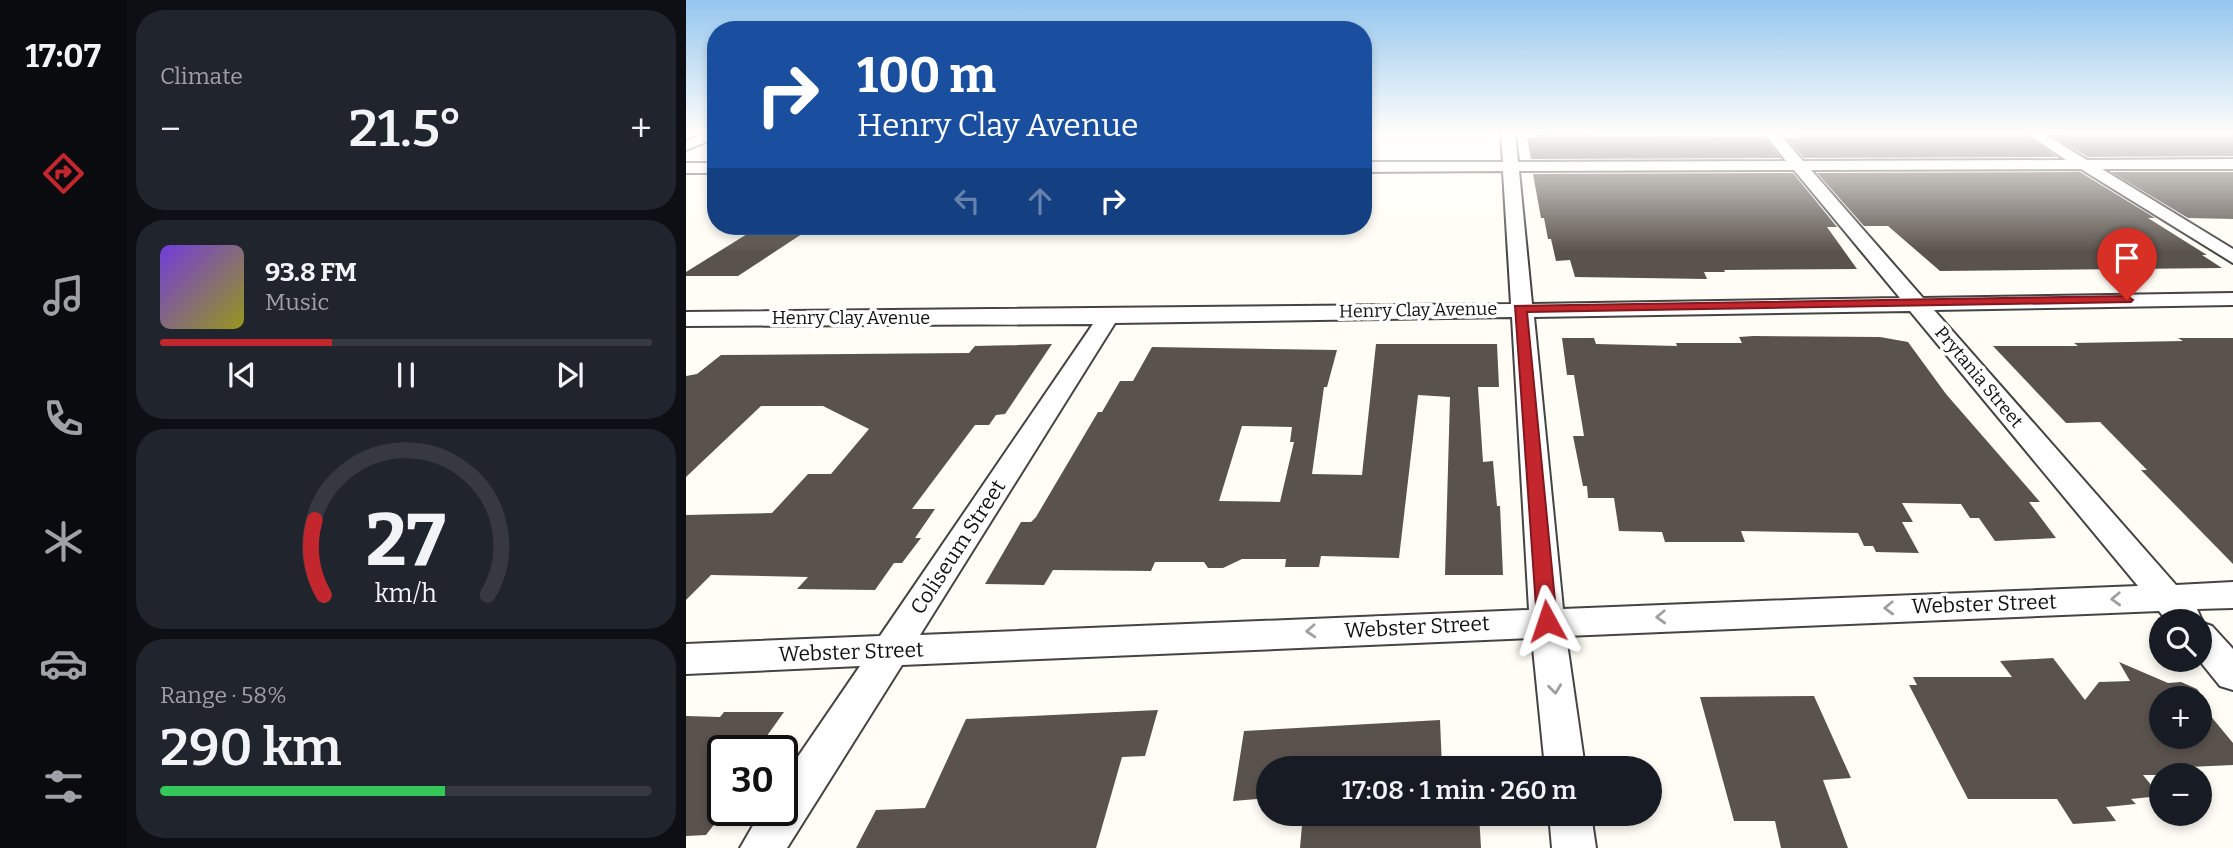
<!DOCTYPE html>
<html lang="en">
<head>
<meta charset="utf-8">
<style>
  body { margin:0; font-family:Bitter,serif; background:#20242c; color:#f1f3f6; height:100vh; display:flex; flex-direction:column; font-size:26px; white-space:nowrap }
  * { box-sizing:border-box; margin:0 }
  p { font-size:23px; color:#9ea1a6 }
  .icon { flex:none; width:38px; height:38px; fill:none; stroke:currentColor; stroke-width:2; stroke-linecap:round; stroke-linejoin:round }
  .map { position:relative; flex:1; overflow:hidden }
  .panel { display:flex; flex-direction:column; gap:10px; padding:10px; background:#0d0f14; width:560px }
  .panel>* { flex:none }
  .hud { position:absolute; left:21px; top:21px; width:665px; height:214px; border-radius:28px; box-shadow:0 4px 10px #0003; background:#1a4fa0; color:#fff; overflow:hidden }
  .fabs { position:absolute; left:1463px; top:609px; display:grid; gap:14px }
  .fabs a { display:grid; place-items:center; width:63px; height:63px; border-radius:50%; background:#171b24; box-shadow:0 4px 10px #0003; font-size:35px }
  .speed { position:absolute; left:21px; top:735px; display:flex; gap:14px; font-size:35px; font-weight:700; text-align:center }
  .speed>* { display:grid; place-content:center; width:91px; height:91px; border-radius:50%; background:#171b24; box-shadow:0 4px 10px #0003; line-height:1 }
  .speed .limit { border:4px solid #111; border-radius:10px; background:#fff; color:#111 }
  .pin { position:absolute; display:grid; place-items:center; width:60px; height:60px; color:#fff; margin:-72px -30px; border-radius:50% 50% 50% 0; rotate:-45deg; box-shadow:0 0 7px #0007 }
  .pin .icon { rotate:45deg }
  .me { position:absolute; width:77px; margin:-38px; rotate:355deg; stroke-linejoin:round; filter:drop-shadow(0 0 5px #0008) }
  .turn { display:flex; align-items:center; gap:24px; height:147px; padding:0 35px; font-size:32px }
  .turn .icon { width:91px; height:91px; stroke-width:2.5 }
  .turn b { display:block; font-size:49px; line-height:60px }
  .lanes { display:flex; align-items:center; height:66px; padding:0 35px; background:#0003; justify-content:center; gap:35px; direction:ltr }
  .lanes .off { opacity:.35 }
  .big { font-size:52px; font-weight:600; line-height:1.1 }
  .panel .tile { flex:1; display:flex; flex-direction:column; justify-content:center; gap:10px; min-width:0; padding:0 24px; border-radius:28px; background:#20242c }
  .panel .dial { align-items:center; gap:0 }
  .dial svg { height:182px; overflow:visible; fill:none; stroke:#363941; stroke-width:7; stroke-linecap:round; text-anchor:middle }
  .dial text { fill:#f1f3f6; stroke:none }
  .song { display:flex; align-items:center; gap:21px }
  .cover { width:84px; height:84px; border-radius:10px; background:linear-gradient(135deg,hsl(260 70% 55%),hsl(60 70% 35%)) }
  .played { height:7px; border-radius:4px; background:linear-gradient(90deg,#c4262e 35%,#363941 35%) }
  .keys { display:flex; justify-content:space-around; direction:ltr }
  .heat { display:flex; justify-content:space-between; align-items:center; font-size:38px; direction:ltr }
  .charge { height:10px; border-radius:5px; background:linear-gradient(90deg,#34c759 58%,#363941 0) }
  .trip { position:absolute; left:570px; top:756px; width:406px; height:70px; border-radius:35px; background:#171b24; box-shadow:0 4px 10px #0003; font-weight:600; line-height:70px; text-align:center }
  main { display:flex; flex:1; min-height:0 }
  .menu { display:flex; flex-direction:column; width:126px; justify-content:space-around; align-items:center; background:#090b0e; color:#9ea1a6 }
  .menu .icon { width:49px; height:49px }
  .menu .selected { color:#c4262e }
  .menu b { font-size:32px; color:#f1f3f6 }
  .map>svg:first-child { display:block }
  .building { fill:#5a524d; fill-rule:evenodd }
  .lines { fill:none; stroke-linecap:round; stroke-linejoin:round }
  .street-casing { stroke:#444; stroke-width:4 }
  .street { fill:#fff; fill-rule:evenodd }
  .oneway { stroke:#a0a0a0 }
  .route { fill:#c4262e; stroke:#7f191e; stroke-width:2 }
  .labels { text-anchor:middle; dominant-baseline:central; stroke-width:7; stroke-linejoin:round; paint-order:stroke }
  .street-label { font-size:18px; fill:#111; stroke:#fff }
  .near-street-label { font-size:21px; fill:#111; stroke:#fff }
</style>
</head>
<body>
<main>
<nav class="menu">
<b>17:07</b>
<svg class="icon selected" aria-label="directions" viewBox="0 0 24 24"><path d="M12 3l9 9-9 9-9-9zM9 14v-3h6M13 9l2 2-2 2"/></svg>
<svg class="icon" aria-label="music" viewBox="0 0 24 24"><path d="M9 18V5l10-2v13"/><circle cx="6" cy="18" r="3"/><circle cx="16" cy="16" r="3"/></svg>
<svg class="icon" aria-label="phone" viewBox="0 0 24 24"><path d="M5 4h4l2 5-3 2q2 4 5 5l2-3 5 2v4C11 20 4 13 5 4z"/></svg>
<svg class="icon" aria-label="climate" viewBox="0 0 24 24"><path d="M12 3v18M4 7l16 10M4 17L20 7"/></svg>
<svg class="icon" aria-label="car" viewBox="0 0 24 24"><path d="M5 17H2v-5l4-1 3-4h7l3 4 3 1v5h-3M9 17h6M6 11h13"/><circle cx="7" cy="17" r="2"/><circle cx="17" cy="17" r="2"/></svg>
<svg class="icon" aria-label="filters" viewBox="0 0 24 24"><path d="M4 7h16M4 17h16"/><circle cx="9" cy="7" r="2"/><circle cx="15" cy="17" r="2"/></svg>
</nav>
<section class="panel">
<div class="tile"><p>Climate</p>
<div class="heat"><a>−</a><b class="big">21.5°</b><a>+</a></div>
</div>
<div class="tile">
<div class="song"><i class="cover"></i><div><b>93.8 FM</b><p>Music</p></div></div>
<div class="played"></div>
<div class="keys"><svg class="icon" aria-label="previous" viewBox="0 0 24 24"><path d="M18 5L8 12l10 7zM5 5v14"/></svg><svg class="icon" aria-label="pause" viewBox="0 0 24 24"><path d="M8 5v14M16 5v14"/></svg><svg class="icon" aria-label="next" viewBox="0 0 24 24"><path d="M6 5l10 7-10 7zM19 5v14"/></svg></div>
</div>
<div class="tile dial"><svg viewBox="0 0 100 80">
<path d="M14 69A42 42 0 1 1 86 69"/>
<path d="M14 69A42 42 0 0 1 10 36" stroke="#c4262e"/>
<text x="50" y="56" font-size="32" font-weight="700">27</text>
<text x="50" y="72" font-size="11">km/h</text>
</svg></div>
<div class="tile"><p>Range · 58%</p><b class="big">290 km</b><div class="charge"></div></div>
</section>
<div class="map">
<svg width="1547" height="848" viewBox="0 0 1547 848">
  <rect width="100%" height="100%" fill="#fffdf5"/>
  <g class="building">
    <polygon points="1199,133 1338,134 1371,157 1118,158 1100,138 1114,138 1110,134"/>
    <polygon points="1375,133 1547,133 1547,156 1402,157 1364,135 1377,135"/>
    <polygon points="849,135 1078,137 1095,158 845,159 841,138 850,138"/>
    <polygon points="1394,172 1469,218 1462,218 1521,255 1516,255 1536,268 1254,271 1202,226 1178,226 1131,173"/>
    <polygon points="1425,172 1547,172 1547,219 1502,218"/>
    <polygon points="1107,173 1151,227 1141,227 1171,269 1038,270 1039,272 1018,272 1021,279 889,277 884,260 870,261 865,239 862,239 858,218 855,218 847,174"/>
    <polygon points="74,226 128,226 52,276 0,276 0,272"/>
    <polygon points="1067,336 1194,337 1222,342 1260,394 1354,502 1343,502 1370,538 1309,541 1293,518 1284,518 1275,504 1216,503 1227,522 1216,522 1233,553 1190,552 1187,546 1178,546 1172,533 1055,531 1059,542 979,542 976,532 933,531 928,498 902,498 901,486 897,486 887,436 898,436 888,375 881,375 876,338 908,338 910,344 991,346 990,343 1056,343 1053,337"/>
    <polygon points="1492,338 1547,338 1547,564 1455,470 1461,470 1414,422 1380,423 1307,346 1392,346 1388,343 1497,341"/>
    <polygon points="366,344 319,414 310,415 303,425 289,425 226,509 249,509 229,538 235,538 216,563 208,563 189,590 111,589 122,577 25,575 0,600 0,515 86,513 122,474 145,474 183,429 137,406 75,406 0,477 0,376 11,374 35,355 283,353 289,346"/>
    <path d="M690,344H811L813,387H792L797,462L807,461L811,506H814L817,575H759L764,397L732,395L713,558L635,556L633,567H599L600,559H556L537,568H522L518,562H469L465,571L367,570L358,585L299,584L335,522H345L350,517L412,412H416L434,381H447L466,347L651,350L641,387H638L626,474L676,475ZM556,426L606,427L604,442H608L594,502L533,501Z"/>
    <path d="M1367,658L1399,700L1413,682L1444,681L1433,662L1482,683L1495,682L1511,689L1521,702L1518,708L1547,743V765L1480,768L1486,775H1457L1474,796L1445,799L1450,804L1420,807L1430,821L1387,824L1371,799H1282L1223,685H1231L1227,677H1326L1314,661ZM1475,698H1514V737H1475Z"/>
    <polygon points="1128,696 1165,778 1137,780 1162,848 1095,848 1089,821 1048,821 1014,697"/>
    <polygon points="472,710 459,756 436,757 410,848 170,848 190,810 239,808 280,719"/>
    <polygon points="38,712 98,712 70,751 37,751 37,813 20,835 0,836 0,716 34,717"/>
    <polygon points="754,720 756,768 583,768 583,798 547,801 558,731"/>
    <polygon points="617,814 793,814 795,848 614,848"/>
  </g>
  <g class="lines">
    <g class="street-casing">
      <g id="street">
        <polygon points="18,133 30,133 30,138 0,150 0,141"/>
        <path d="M815,133H829L832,162L1100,161L1078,133H1093L1117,161L1380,160L1340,133H1357L1401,160L1547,159V169H1416L1547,249V263L1395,169L1125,170L1237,298L1547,293V305L1248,310L1490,585L1547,582V608L1511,609L1517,623L1526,626L1547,649V690L1534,686L1513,660L1514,621H1481L1473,611L880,636L899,768H859L846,638L216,665L101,848H54L76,810H96V780L174,666L0,674V644L194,636L407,324L0,326V312L825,304L817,171L677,172V162H817ZM1108,170L1214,298L846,304L833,171ZM1224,311L1452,586L877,609L848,317ZM826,317L843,610L234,635L429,323Z"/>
        <rect x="0" y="163" width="30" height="10"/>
        <polygon points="863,814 905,814 910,848 866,848"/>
      </g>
    </g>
    <use href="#street" class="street"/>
  </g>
  <defs><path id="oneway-chevron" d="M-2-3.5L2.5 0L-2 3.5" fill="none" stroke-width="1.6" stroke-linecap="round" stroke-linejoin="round" transform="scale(1.75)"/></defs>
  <g class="oneway">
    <use href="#oneway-chevron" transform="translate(1430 599) rotate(178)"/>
    <use href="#oneway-chevron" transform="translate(1203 608) rotate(178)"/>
    <use href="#oneway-chevron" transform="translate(975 617) rotate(178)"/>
    <use href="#oneway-chevron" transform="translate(625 631) rotate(177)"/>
    <use href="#oneway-chevron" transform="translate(869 689) rotate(83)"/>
  </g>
  <linearGradient id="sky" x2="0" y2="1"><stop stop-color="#95c6ee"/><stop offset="0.53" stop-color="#fffefa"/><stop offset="1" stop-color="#fffefa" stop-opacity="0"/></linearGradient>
  <rect width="1547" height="252" fill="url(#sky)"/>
  <polygon class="route" points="1441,296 1447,300 1445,302 841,312 871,621 868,627 854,627 851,621 829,306"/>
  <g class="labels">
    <g class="street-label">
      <text transform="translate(732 310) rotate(-1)">Henry Clay Avenue</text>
      <text x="165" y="318">Henry Clay Avenue</text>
      <text transform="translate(1293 377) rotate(50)">Prytania Street</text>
    </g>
    <g class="near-street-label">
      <text transform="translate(272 547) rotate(-57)">Coliseum Street</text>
      <text transform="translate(1298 604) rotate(-2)">Webster Street</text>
      <text transform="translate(731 627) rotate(-3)">Webster Street</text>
      <text transform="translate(165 652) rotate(-2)">Webster Street</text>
    </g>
  </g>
</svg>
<div class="fabs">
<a><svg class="icon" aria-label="search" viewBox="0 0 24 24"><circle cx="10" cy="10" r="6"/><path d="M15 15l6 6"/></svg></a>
<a>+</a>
<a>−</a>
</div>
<div class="speed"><div class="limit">30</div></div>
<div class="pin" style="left:1441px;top:300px;background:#d93025"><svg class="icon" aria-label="arrive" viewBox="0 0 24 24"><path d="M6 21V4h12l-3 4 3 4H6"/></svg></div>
<svg class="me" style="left:861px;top:621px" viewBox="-20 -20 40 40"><path d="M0-17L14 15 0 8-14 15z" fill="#c4262e" stroke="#fff" stroke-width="4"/></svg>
<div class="trip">17:08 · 1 min · 260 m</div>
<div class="hud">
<div class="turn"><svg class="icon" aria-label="right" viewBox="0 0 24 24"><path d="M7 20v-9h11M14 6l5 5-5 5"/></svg><div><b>100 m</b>Henry Clay Avenue</div></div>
<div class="lanes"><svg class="icon off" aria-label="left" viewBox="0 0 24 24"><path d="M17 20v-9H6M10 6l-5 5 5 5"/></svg><svg class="icon off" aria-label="ahead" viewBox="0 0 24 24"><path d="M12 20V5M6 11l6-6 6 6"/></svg><svg class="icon" aria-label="right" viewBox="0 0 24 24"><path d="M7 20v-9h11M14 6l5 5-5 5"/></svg></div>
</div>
</div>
</main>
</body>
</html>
